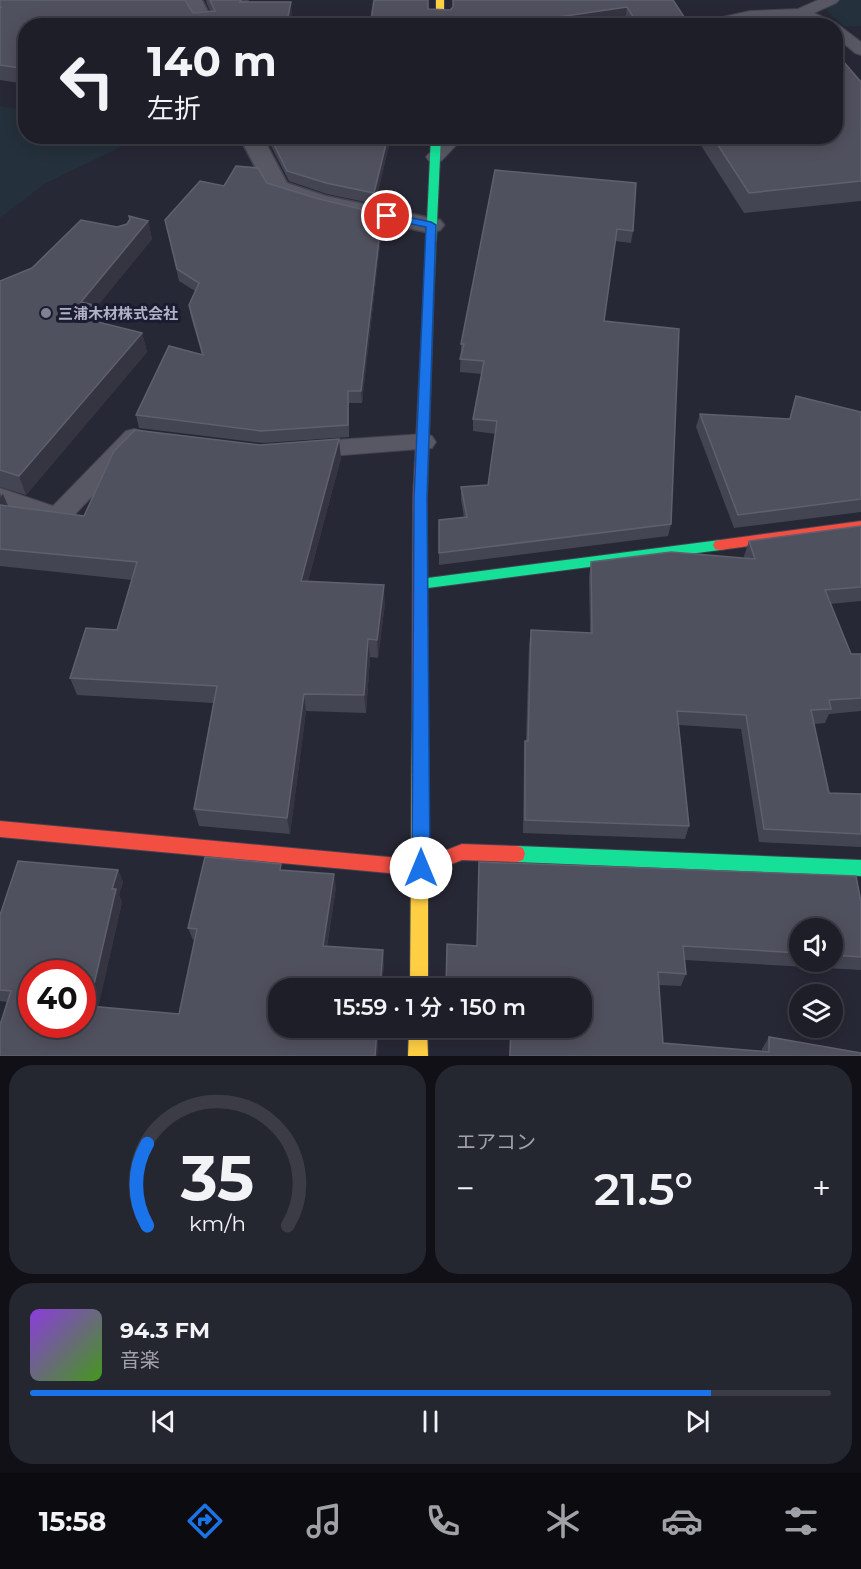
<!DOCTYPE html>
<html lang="ja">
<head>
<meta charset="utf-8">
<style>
  body { margin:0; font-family:Montserrat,"Noto Sans JP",sans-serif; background:#252730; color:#f1f3f6; height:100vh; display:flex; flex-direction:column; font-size:22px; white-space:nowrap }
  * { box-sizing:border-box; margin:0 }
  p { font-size:20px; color:#a0a2a8 }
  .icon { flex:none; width:33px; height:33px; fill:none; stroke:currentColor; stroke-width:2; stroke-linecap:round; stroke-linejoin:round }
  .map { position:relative; height:1056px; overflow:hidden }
  .drawer { display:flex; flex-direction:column; gap:9px; padding:9px; background:#101016; flex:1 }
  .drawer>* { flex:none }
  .hud { position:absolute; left:18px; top:18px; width:825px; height:126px; border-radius:24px; box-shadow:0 3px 15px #0003,0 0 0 2px #3b3c45; background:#1d1e28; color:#f1f3f6; overflow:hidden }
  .fabs { position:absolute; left:789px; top:918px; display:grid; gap:12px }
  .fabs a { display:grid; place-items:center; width:54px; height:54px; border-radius:50%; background:#1d1e28; box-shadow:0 3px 15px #0003,0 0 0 2px #3b3c45; font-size:30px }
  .speed { position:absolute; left:18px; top:960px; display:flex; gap:12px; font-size:30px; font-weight:700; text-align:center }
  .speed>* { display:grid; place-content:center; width:78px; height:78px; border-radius:50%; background:#1d1e28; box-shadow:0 3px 15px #0003,0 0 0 2px #3b3c45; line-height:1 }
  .speed .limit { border:9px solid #d22; background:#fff; color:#111 }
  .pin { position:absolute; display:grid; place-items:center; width:51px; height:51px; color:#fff; margin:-26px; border:3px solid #fff; border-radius:50%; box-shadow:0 2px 6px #0007 }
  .me { position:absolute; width:66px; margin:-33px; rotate:0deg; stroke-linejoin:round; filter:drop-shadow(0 0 4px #0008) }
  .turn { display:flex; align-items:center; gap:21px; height:126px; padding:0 30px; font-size:27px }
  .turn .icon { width:78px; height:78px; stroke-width:2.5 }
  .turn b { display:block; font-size:42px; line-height:51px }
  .big { font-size:45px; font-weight:600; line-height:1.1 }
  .drawer .widget { flex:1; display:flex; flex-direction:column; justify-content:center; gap:9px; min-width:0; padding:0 21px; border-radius:24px; background:#252730 }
  .drawer .dial { align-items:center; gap:0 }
  .dial svg { height:156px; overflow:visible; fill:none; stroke:#3b3c45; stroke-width:7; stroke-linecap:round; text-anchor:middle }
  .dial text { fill:#f1f3f6; stroke:none }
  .song { display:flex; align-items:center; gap:18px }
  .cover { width:72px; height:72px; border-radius:9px; background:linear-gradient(135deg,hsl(270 70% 55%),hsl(100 70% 35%)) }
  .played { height:6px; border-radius:3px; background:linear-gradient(90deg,#1a73e8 85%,#3b3c45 85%) }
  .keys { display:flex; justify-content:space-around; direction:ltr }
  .heat { display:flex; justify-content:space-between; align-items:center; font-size:33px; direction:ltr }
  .drawer .tiles { flex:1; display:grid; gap:9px; grid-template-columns:1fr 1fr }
  .widget:last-child { grid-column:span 2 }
  .trip { position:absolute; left:268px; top:978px; width:324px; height:60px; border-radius:24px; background:#1d1e28; box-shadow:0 3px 15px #0003,0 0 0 2px #3b3c45; font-weight:600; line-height:60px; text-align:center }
  .menu { display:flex; height:96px; justify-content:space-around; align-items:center; background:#0c0c10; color:#a0a2a8 }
  .menu .icon { width:42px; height:42px }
  .menu .current { color:#1a73e8 }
  .menu b { font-size:27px; color:#f1f3f6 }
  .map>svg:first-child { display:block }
  .green { fill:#24303b }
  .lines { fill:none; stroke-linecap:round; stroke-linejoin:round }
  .lane-casing { stroke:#42434f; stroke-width:2 }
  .street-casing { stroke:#42434f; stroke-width:3 }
  .fast-casing { stroke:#42434f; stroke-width:2 }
  .slow-casing { stroke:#42434f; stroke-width:2 }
  .jam-casing { stroke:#42434f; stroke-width:2 }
  .lane { fill:#575863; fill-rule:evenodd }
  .street { fill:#575863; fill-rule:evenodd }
  .fast { fill:#16e098; fill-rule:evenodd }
  .slow { fill:#ffcf43; fill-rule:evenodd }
  .jam { fill:#f24e42; fill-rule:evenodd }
  .wall { fill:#444552; fill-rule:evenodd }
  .shaded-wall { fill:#343541 }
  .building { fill:#50515e; stroke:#5f606f; stroke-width:1.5; fill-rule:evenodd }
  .route { fill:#1a73e8; stroke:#114b97; stroke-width:1.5 }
  .poi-dot { fill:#808194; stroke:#1a1c30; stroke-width:2 }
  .labels { text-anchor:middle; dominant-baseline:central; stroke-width:6; stroke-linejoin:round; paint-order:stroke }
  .poi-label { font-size:15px; font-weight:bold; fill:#b0b1c7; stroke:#1a1c30; text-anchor:start }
</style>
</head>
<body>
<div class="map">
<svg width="861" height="1056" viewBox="0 0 861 1056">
  <rect width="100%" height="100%" fill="#272835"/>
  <g class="green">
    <polygon points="827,0 861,0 861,26 845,27 826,10"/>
    <polygon points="0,106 25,110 26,136 136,137 131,142 46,183 0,218"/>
  </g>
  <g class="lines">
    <g class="lane-casing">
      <g id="lane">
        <polygon points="818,0 839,0 836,3 814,13 836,23 861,42 861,55 855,53 836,37 836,26 818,26 800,18 784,17 750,20 723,26 694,26 695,23 750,11 798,9"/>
        <polygon points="445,136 465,136 441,161 429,161 426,157"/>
        <polygon points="134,429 142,431 146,437 142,443 66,524 57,526 0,507 0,488 53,506 126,431"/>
        <polygon points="424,434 432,436 436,442 432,448 305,458 297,456 293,450 297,444 305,442"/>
      </g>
    </g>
    <g class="street-casing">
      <g id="street">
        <polygon points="182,0 202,0 215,26 195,26"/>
        <polygon points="239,136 262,136 287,183 326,196 440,220 444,225 440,230 431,233 320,209 269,193"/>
      </g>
    </g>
    <g class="fast-casing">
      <g id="fast">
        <polygon points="431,136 441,136 434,287 429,290 424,287"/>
        <polygon points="720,540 725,541 727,545 725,549 720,550 420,589 415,588 413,584 415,580 420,579"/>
        <polygon points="517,846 861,860 861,876 517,862 511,860 509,854 511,848"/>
      </g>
    </g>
    <g class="slow-casing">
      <g id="slow">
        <rect x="436" y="0" width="8" height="26"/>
        <polygon points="420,722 426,724 428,729 428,988 410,988 412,729 414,724"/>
        <polygon points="409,1028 427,1028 428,1056 408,1056"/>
      </g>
    </g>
    <g class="jam-casing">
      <g id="jam">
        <polygon points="429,284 434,287 427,498 428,729 426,734 420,736 414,734 412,729 413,498 424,287"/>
        <polygon points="861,521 861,531 720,550 715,549 713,545 715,541 720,540"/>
        <polygon points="0,821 421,860 462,844 517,846 523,848 525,854 523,860 517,862 462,860 421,876 0,837"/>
      </g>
    </g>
    <use href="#lane" class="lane"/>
    <use href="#street" class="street"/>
    <use href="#fast" class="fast"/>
    <use href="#slow" class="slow"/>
    <use href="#jam" class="jam"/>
  </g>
  <g class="wall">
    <polygon points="0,0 193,13 210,11 207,4 206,0 249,0 248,2 292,17 26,26 26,84 0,80"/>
    <polygon points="673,0 690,26 370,26 428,9 450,10 452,8"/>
    <polygon points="861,82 861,201 744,213 695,136 836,136"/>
    <polygon points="268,136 389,136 389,145 375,204 327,194 289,181 269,142"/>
    <polygon points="495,170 633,231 631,243 615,241 604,321 671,524 668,536 439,565 439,520 464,518 461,499 461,487 488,485 496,434 473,431 473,419 482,374 460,372 461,344"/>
    <polygon points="267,183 319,199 382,214 382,226 362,403 349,403 349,437 263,443 139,428 136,415 202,355 191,317 189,305 195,291 179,281 165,220 224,186"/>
    <polygon points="129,216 148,221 152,239 94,310 97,322 142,333 147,352 26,495 0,487 0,281 32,268 127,224 130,220"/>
    <polygon points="796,396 861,412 861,512 734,528 696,427 700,414 789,419"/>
    <polygon points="341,458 308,581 385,603 378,658 370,657 366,713 306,711 290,834 199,826 194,809 213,703 77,695 70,678 117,630 132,580 0,566 0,493 8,506 84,516"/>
    <polygon points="861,526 861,601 830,604 851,654 861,654 861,711 829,714 825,723 814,724 829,793 861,794 861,847 759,842 741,729 679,725 689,826 685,839 523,833 524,755 525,741 526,741 529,644 531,630 590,633 589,577 591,562 745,558 744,556 749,541"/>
    <path d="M479,862L861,902V970L685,960L686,974L681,986L659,985L663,1043L762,1052V1049L769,1037L861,1056H509L510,1033L444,1029L445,1028H582L477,945ZM800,928H832V962H800Z"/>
    <polygon points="118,870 123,882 119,895 122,902 98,1007 179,1014 195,940 193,940 188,928 283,870 336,887 327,947 384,962 382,988 279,988 279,1028 379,1028 377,1056 0,1001 0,915"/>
  </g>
  <g class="shaded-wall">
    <polygon points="291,2 292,17 291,26 286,26"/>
    <polygon points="627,7 624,26 552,26 552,18"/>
    <polygon points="388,136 389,145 375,204 374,193"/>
    <polygon points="382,214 382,226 362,403 361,391"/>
    <polygon points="148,221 152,239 94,310 98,324 82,318 81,302"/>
    <polygon points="142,333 147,352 26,495 19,476"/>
    <polygon points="339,439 341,458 303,599 301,581"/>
    <polygon points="3,494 11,513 0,517 0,498"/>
    <polygon points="384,585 385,603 378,658 377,640"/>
    <polygon points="368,639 370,657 366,713 364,695"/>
    <polygon points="304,694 306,711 290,834 287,818"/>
    <polygon points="118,870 123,882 119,895 122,902 96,1017 89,1006 112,889"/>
    <polygon points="334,874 336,887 325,958 323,946"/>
    <polygon points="383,950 384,962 382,988 380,988"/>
    <polygon points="377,1028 379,1028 377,1056 375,1056"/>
  </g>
  <g class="building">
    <polygon points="0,0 185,0 193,13 215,11 210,0 241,0 240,2 291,2 286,26 26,26 26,69 0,65 0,8 2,7 0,7"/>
    <polygon points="374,0 428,0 428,9 450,10 453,7 453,0 673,0 690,26 639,26 627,7 552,18 553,26 370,26"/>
    <polygon points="836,53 861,82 861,181 749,193 712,136 836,136"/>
    <polygon points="270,136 388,136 374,193 326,183 287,171"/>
    <polygon points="236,166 258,168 267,183 319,199 382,214 361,391 348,391 348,425 261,431 136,415 169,346 203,355 189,305 199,283 177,269 165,220 200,181 224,186"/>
    <polygon points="495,170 636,183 633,231 617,229 604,321 679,329 671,524 439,553 439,520 467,517 461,487 488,485 497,421 473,419 484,361 460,359 464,344 461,344"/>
    <polygon points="129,216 148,221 81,302 93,305 82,318 142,333 19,476 0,470 0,281 32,268 81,220 117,227 127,224 130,219"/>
    <polygon points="796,396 861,412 861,499 738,515 700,414 790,419"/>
    <polygon points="135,430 260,445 339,439 301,581 384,585 377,640 368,639 364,695 304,694 287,818 194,809 217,686 70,678 86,628 117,630 137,562 0,549 0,505 84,516 114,451"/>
    <polygon points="861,526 861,587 825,590 851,654 861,654 861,698 829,700 831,709 811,710 829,793 861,794 861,834 764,829 746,715 677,711 689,826 525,820 525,741 528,741 531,630 592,633 591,562 671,552 755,559 749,541"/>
    <path d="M205,857L281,864L280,870L334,874L323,946L383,950L380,988H279V1028H377L375,1056H0V1025L11,991L0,990V915L18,861L118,870L112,889H116L89,1006L179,1014L197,929L188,928ZM32,974H82V1024H32Z"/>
    <polygon points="479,862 856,876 861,902 861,957 832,955 832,928 800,928 800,953 683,946 686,974 658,972 663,1043 769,1052 769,1037 861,1053 861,1056 510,1056 511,1028 582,1028 582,988 446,988 447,944 477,946"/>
  </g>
  <polygon class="route" points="387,213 431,222 436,225 427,498 430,868 427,874 421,876 415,874 412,868 414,498 426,227 383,218 383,214"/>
  <circle class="poi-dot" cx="46" cy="313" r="6"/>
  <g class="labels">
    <g class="poi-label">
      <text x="58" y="313">三浦木材株式会社</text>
    </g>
  </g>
</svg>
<div class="fabs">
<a><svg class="icon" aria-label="sound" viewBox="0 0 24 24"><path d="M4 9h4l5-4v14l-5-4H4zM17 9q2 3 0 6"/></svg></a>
<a><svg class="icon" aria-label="layers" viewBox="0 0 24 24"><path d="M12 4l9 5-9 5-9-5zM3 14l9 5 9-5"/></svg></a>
</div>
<div class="speed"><div class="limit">40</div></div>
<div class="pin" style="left:387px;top:216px;background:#d93025"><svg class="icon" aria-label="arrive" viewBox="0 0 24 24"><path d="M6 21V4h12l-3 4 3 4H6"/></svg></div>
<svg class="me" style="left:421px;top:868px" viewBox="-20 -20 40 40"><circle r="19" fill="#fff"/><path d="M0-13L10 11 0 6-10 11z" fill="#1a73e8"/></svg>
<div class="trip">15:59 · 1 分 · 150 m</div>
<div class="hud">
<div class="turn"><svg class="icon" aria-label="left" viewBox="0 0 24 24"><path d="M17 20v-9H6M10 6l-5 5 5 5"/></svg><div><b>140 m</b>左折</div></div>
</div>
</div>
<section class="drawer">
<div class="tiles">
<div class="widget dial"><svg viewBox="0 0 100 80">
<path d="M14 69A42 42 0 1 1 86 69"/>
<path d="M14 69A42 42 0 0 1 14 27" stroke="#1a73e8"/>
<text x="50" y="56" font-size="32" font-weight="700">35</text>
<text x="50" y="72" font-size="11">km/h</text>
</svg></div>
<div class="widget"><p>エアコン</p>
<div class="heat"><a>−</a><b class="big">21.5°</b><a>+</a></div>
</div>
<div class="widget">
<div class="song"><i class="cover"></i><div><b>94.3 FM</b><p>音楽</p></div></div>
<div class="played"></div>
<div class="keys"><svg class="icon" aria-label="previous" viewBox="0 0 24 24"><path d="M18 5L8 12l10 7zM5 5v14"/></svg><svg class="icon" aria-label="pause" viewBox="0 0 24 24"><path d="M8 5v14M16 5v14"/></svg><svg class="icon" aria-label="next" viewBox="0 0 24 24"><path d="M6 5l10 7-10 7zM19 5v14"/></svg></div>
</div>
</div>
</section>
<nav class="menu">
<b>15:58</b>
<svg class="icon current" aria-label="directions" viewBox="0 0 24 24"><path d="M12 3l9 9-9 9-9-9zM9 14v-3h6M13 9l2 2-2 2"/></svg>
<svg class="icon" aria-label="music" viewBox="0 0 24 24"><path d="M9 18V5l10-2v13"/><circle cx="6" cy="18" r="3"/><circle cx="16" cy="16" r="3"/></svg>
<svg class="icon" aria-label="phone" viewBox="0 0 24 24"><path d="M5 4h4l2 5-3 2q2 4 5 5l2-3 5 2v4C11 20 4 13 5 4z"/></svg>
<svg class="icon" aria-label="climate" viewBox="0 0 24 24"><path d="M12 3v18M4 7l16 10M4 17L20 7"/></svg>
<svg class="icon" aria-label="car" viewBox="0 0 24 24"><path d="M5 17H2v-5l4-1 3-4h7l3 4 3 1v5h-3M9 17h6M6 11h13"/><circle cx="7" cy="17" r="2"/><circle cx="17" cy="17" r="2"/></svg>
<svg class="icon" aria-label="filters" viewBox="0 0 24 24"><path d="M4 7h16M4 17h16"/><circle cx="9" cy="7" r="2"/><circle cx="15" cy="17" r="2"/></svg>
</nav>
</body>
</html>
